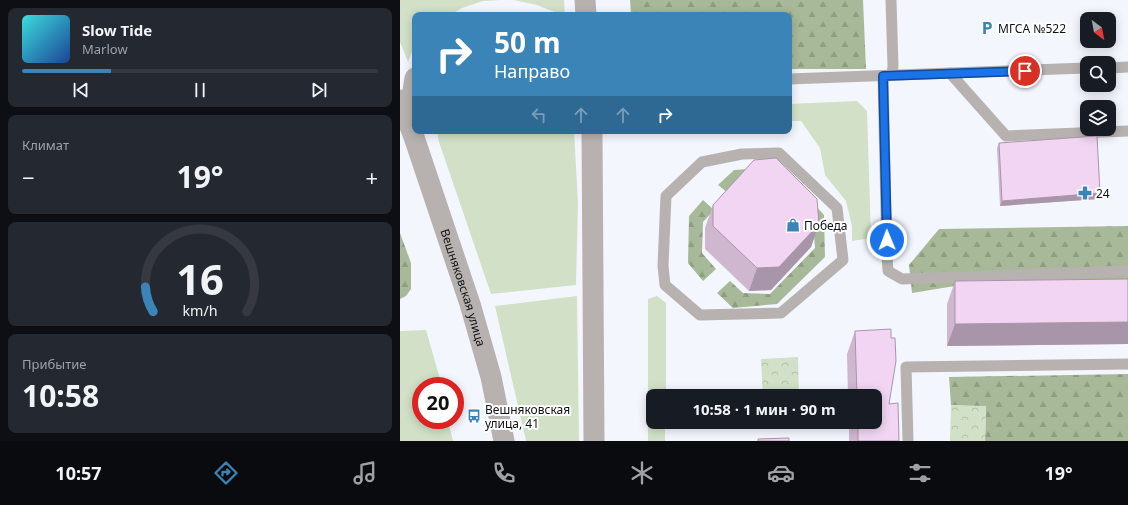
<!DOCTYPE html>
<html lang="ru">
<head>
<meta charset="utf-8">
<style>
  body { margin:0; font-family:"Noto Sans",sans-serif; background:#242831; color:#f1f3f6; height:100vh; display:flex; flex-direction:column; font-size:15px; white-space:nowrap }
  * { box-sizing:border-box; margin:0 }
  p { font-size:13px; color:#9ea1a6 }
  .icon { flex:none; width:22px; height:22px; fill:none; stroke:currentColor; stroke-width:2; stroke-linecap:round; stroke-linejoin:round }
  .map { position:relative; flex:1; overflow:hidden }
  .panel { display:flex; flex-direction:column; gap:8px; padding:8px; background:#0d0f14; width:400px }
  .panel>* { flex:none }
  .banner { position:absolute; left:12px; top:12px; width:380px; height:122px; border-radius:8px; box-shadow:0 2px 10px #0003; background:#3a84b8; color:#fff; overflow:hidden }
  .needle { width:26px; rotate:148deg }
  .fabs { position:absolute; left:680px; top:12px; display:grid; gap:8px }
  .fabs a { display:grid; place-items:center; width:36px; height:36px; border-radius:8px; background:#171b24; box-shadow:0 2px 10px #0003; font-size:20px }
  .speed { position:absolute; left:12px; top:377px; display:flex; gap:8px; font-size:20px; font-weight:700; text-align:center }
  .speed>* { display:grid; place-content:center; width:52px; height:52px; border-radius:50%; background:#171b24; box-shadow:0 2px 10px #0003; line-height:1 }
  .speed .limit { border:6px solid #d22; background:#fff; color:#111 }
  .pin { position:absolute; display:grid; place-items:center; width:34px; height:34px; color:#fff; margin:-17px; border:2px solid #fff; border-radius:50%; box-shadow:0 1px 4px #0007 }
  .me { position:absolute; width:44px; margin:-22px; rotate:359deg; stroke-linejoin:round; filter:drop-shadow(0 0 3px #0008) }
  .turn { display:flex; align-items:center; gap:14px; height:84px; padding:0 16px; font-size:18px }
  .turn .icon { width:52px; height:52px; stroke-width:2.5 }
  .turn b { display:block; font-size:28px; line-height:34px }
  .lanes { display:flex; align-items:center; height:38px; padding:0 16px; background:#0003; justify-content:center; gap:20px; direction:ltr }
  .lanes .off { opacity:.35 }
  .big { font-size:30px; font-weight:700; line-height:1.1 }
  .panel .tile { flex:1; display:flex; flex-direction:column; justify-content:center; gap:6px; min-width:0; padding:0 14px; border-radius:8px; background:#242831 }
  .panel .dial { align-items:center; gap:0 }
  .dial svg { height:104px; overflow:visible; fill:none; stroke:#363941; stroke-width:7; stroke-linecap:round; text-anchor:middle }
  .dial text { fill:#f1f3f6; stroke:none }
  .song { display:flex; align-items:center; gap:12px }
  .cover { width:48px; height:48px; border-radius:6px; background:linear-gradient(135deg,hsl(180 70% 55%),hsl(220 70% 35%)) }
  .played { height:4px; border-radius:2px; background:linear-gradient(90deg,#3a84b8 25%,#363941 25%) }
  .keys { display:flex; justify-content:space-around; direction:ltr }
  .heat { display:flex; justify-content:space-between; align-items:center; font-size:22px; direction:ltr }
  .trip { position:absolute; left:246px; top:389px; width:236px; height:40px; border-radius:8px; background:#171b24; box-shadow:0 2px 10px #0003; font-weight:700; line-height:40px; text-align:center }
  .menu { display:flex; height:64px; justify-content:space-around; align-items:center; background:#090b0e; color:#9ea1a6 }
  .menu .icon { width:28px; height:28px }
  .menu .active { color:#3a84b8 }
  .menu b { font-size:18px; color:#f1f3f6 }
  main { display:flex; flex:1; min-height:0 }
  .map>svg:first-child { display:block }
  .grass { fill:#d1e0c7 }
  .forest { fill:url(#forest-firs) }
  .park { fill:url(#park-crowns) }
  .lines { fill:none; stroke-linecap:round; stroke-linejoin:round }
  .lane { stroke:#b7b2b0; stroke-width:11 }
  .street { stroke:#b7b2b0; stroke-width:21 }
  .wall { fill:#cfb7d0 }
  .shaded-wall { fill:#a995a9 }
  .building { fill:#f1d5f2; stroke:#a995a9 }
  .route-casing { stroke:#114b97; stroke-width:10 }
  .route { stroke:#1a73e8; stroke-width:7 }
  .labels { text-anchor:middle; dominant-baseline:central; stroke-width:4; stroke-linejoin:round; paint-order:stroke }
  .poi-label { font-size:12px; fill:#101114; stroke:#fff; text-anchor:start }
  .street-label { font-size:12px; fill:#101114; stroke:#fff }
</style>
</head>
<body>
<main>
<section class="panel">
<div class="tile">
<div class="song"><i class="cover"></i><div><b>Slow Tide</b><p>Marlow</p></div></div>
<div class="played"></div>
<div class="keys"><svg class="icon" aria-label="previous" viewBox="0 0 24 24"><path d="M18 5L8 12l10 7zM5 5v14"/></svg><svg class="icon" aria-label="pause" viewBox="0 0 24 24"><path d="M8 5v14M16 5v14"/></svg><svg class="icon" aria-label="next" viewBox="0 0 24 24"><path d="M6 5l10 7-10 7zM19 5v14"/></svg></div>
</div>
<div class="tile"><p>Климат</p>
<div class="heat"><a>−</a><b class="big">19°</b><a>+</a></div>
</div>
<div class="tile dial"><svg viewBox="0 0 100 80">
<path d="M14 69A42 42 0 1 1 86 69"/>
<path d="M14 69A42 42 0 0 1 8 50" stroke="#3a84b8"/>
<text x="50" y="56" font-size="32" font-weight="700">16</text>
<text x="50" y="72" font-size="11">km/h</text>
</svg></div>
<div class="tile"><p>Прибытие</p><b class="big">10:58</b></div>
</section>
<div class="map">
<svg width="728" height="441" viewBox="0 0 728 441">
  <defs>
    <pattern id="forest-firs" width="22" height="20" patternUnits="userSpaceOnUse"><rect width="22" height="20" fill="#a7b999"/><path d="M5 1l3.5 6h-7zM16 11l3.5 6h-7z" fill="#8f9e83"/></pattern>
    <pattern id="park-crowns" width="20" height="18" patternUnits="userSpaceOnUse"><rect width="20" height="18" fill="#d1e0c7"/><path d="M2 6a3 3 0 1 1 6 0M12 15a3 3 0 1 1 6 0" fill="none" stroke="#b2bfaa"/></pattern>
  </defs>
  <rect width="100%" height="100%" fill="#f4f6fe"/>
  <g class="grass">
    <polygon points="0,0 103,0 83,1 62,8 50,15 15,15 15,44 8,62 0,42"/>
    <polygon points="114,0 164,0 165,15 162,15 137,5"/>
    <polygon points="457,101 467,111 471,238 452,241 452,226 446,201 425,175 420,148 401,121 389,121 389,104"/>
    <polygon points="37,131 174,131 178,203 176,285 91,294 39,142"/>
    <polygon points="177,296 179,441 126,441 95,306"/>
    <polygon points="257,296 266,303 266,396 253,396 253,422 265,422 265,441 248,441 248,299"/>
    <polygon points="26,330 42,386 21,386 21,420 48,420 53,441 0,441 0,331"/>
  </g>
  <g class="forest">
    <polygon points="230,0 463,0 466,69 389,69 389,15 231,15"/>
    <polygon points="377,167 328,193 318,185 334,170"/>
    <polygon points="407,196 424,215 425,257 377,304 333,308 317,293 330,281 343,293 370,294 415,248 413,222"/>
    <polygon points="303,200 314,210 303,222 302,253 316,269 303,281 288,263 289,216"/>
    <polygon points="728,226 728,286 555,286 512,293 509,265 539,229"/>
    <polygon points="0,233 11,263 11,289 6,296 0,299"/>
    <polygon points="728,374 728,441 585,441 586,407 551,405 549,377"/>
  </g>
  <g class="park">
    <polygon points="398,357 399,396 363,396 361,359"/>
    <polygon points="551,405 586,406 585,441 550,441"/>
  </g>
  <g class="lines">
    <g class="lane">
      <polyline points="491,0 493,66 492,75"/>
      <polyline points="709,68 728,67"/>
      <polyline points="550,73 606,136 728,131"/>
      <polyline points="483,76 487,256 488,271 502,279 728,271"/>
      <polyline points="389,79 687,68"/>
      <polygon points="379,153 437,208 443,260 381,313 300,315 265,285 263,266 266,196 302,162 342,154"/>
      <polyline points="508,441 506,367 728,364"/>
    </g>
    <g class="street">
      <polyline points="185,0 186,15"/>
      <path id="s1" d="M0,100L14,137L70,304L91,377L104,441"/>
      <polyline points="12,120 10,109 15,78"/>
      <polyline points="192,131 194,441"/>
    </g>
  </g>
  <g class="wall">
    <polygon points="599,143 698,199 600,206 597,148"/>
    <polygon points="313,205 419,224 411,247 371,290 349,291 305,249 305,228"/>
    <polygon points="728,279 728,344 547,346 547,304 555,281"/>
    <polygon points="455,331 489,404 499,441 449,441 449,422 475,422 475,396 448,396 447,354"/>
  </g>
  <g class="shaded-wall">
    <polygon points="700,193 698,199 600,206 602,201"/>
    <polygon points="419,224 411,247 371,290 349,291 357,268"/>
    <polygon points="728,322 728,344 547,346 555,324"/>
  </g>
  <g class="building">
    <polygon points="697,136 700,193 602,201 599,143"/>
    <polygon points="376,158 417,199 419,224 379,267 357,268 313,226 313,205 354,160"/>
    <polygon points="728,279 728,322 555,324 555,281"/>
    <polygon points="491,329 491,338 495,338 496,361 489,404 498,403 499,441 458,441 458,422 475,422 475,396 457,396 455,331"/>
    <polygon points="389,438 389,441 358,441 358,439"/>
  </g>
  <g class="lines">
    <g class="route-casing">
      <polyline id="route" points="487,240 483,76 625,71"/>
    </g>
    <use href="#route" class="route"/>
  </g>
  <defs>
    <g id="parking-bare" transform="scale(1.08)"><path d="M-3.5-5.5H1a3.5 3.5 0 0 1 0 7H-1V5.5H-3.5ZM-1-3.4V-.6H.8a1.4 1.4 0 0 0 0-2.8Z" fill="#3a84b8" stroke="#fff" stroke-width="2.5" paint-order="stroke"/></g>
    <g id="pharmacy-bare" transform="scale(1.08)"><path d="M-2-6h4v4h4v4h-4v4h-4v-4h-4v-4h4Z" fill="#3a84b8" stroke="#fff" stroke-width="2.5" paint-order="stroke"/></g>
    <g id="shop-bare" transform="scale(1.08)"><path d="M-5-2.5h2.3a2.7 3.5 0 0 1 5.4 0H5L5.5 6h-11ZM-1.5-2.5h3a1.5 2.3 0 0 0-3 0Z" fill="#3a84b8" stroke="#fff" stroke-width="2.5" paint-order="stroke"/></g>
    <g id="bus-bare" transform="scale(1.08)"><path d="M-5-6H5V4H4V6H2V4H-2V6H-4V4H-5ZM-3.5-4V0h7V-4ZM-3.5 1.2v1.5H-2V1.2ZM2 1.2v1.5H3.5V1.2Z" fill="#3a84b8" stroke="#fff" stroke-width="2.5" paint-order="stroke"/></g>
  </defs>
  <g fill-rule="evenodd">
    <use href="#parking-bare" x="587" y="28"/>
    <use href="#pharmacy-bare" x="685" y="193"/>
    <use href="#shop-bare" x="393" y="225"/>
    <use href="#bus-bare" x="74" y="416"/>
  </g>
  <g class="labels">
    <g class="poi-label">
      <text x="598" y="28">МГСА №522</text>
      <text x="696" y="193">24</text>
      <text x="404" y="225">Победа</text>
      <text x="85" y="409">Вешняковская<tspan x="85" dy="14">улица, 41</tspan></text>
    </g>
    <g class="street-label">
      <text stroke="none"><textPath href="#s1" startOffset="198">Вешняковская улица</textPath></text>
    </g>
  </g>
</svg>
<div class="fabs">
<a><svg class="needle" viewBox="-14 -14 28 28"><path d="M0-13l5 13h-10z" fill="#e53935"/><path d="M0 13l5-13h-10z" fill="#9ea1a6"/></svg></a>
<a><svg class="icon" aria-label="search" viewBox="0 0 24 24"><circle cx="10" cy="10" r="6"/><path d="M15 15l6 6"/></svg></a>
<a><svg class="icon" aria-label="layers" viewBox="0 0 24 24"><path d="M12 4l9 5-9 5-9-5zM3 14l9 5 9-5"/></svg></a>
</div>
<div class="speed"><div class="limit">20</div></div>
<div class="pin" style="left:625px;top:71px;background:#d93025"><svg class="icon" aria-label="arrive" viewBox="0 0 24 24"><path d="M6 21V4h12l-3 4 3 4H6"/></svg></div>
<svg class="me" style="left:487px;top:240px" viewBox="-20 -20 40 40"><circle r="17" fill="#1a73e8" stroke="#fff" stroke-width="3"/><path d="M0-11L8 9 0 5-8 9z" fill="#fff"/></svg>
<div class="trip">10:58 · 1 мин · 90 m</div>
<div class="banner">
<div class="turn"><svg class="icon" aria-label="right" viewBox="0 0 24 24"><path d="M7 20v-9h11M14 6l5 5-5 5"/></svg><div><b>50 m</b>Направо</div></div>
<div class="lanes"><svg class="icon off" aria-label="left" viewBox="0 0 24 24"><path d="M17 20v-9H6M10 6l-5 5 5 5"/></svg><svg class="icon off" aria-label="ahead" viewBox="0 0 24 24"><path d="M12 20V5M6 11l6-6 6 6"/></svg><svg class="icon off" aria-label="ahead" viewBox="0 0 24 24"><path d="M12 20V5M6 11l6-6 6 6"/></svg><svg class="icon" aria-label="right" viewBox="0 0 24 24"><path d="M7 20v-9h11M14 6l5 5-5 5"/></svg></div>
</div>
</div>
</main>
<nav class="menu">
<b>10:57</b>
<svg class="icon active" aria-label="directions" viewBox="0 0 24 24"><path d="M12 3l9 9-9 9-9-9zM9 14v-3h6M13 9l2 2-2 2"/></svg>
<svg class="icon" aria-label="music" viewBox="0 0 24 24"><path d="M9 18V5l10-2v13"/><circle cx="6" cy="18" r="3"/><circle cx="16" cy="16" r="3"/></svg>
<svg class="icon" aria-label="phone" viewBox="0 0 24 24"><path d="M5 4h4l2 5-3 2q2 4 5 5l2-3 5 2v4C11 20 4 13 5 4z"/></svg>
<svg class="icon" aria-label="climate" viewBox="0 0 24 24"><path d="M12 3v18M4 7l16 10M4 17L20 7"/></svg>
<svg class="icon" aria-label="car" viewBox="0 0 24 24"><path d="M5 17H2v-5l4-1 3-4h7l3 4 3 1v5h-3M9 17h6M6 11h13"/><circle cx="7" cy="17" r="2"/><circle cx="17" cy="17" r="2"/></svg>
<svg class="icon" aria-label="filters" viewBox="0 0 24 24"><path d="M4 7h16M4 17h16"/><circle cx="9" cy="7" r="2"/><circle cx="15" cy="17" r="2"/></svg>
<b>19°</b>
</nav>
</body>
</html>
